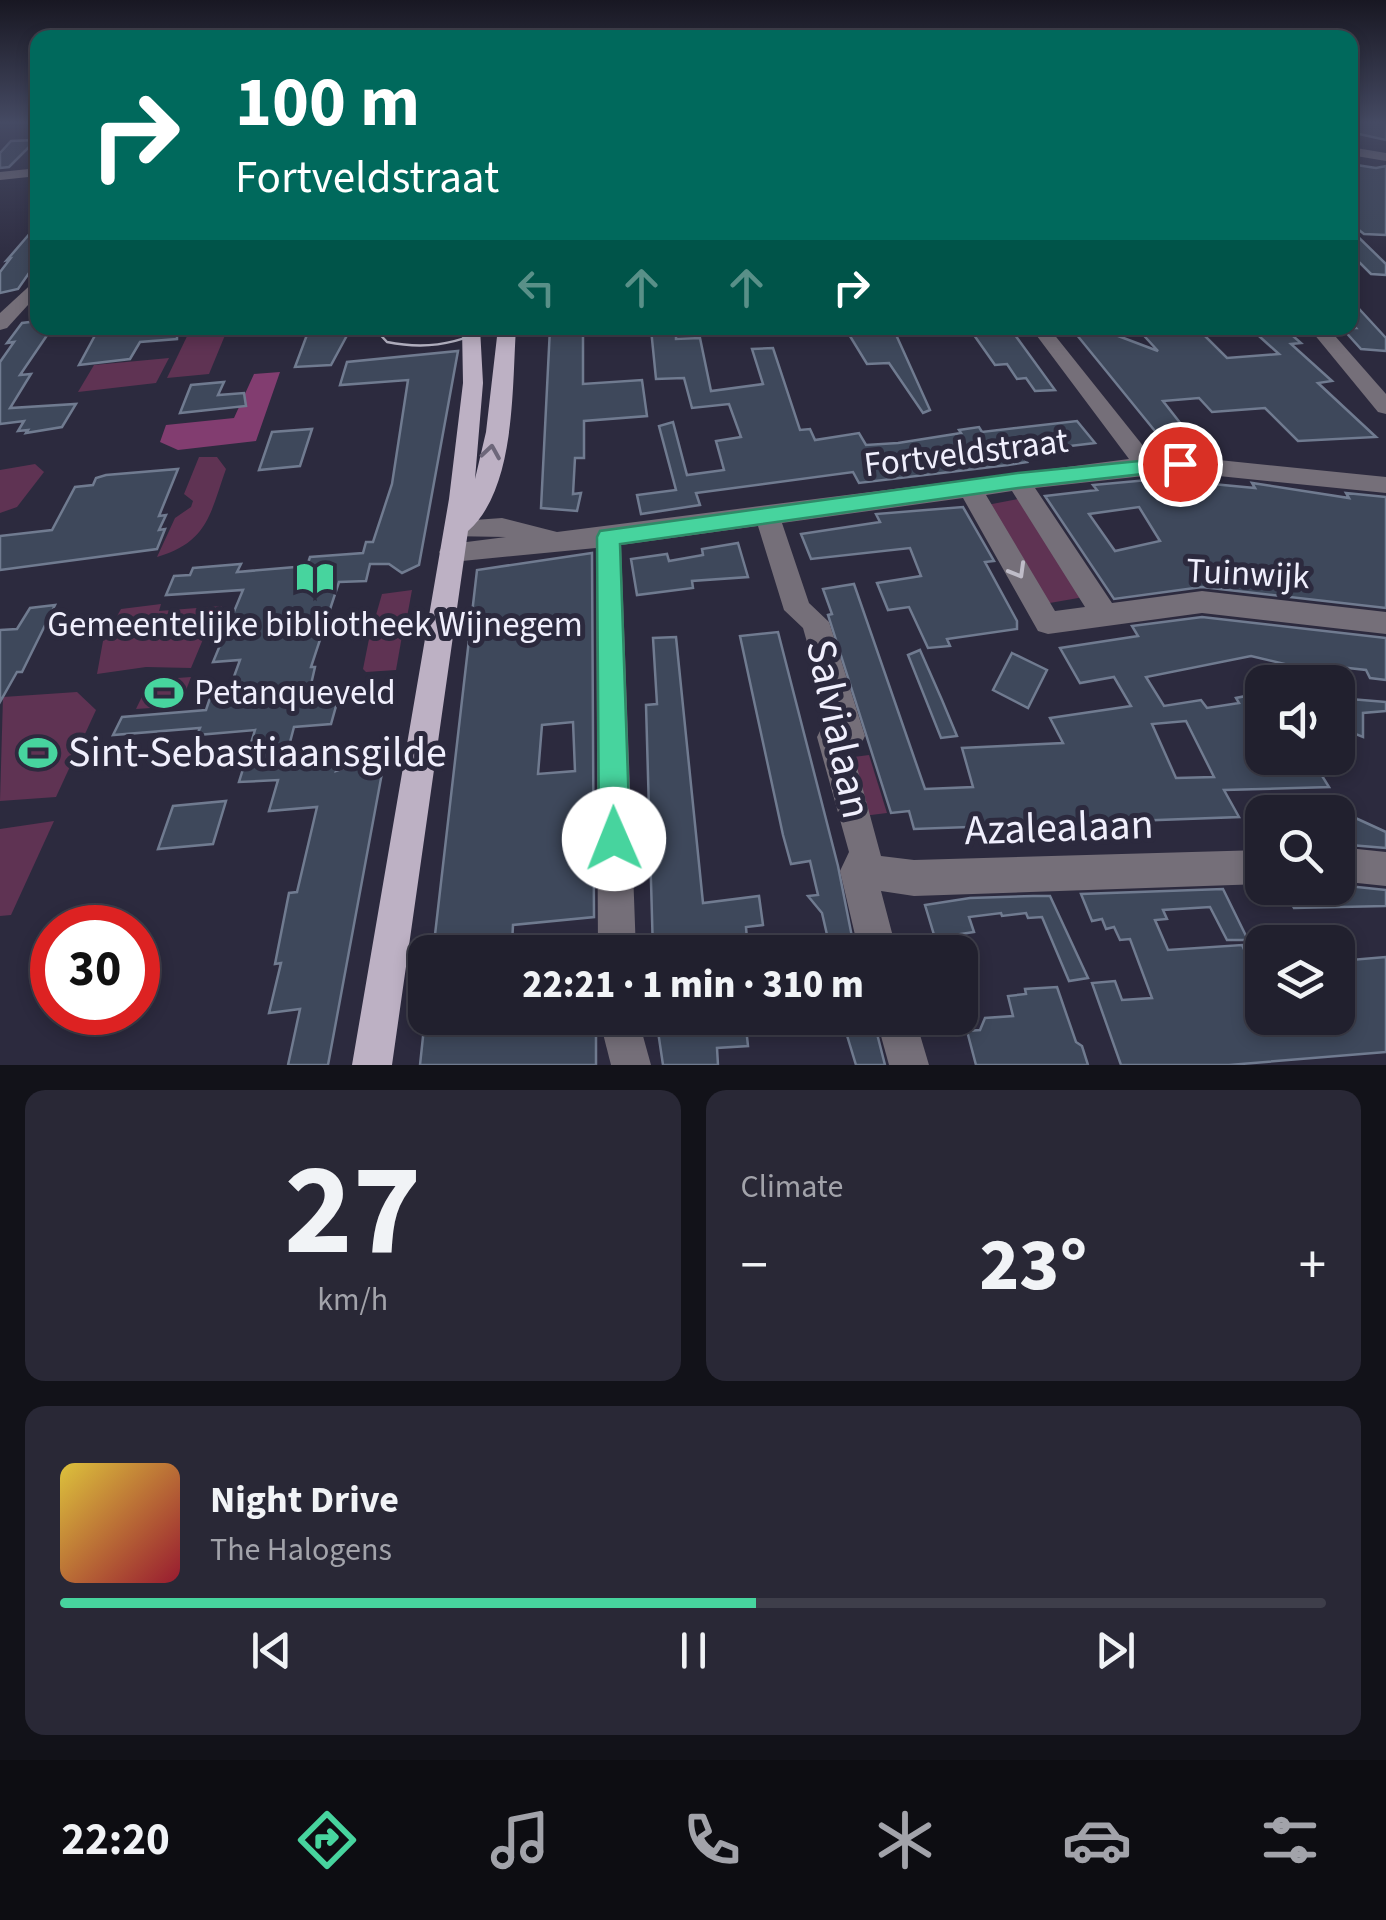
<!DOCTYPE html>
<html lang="en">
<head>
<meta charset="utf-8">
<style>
  body { margin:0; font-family:"Source Sans 3",sans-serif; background:#292836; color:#f1f3f6; height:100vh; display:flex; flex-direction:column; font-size:38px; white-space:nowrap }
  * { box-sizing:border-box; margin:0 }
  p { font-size:32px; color:#a2a3aa }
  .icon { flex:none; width:55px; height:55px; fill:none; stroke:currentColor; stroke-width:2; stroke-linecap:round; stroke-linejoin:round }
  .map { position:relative; height:1065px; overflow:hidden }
  .drawer { display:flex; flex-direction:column; gap:25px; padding:25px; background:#121219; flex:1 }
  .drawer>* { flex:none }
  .top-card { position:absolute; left:30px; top:30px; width:1328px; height:305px; border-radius:20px; box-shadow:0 5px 15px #0003,0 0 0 2px #3e3e4a; background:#00695c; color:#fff; overflow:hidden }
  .fabs { position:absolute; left:1245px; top:665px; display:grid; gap:20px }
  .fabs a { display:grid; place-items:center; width:110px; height:110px; border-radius:20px; background:#21202e; box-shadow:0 5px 15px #0003,0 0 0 2px #3e3e4a; font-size:50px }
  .speed { position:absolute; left:30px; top:905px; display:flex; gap:20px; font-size:50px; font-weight:700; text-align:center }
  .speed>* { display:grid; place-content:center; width:130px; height:130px; border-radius:50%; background:#21202e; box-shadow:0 5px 15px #0003,0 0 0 2px #3e3e4a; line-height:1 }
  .speed .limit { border:15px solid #d22; background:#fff; color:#111 }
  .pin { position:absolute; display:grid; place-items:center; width:85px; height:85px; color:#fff; margin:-42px; border:5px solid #fff; border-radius:50%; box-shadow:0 2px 10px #0007 }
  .me { position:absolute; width:110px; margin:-55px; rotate:359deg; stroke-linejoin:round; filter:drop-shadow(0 0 8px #0008) }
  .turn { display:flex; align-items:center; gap:35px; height:210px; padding:0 40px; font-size:45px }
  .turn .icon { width:130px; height:130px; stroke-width:2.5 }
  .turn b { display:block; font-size:70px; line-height:85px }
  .lanes { display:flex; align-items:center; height:95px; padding:0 40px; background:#0003; justify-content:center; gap:50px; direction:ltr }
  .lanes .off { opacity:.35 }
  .big { font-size:75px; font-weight:800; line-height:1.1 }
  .drawer .tile { flex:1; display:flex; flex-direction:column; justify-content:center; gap:15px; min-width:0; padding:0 35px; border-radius:20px; background:#292836 }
  .drawer .dial { align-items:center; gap:0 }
  .dial b { font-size:130px; line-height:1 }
  .song { display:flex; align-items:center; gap:30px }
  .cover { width:120px; height:120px; border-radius:15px; background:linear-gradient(135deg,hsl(50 70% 55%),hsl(350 70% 35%)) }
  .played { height:10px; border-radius:5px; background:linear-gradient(90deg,#47d49e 55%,#3e3e4a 55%) }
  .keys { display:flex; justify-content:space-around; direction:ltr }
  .heat { display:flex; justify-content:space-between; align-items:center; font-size:55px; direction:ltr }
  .drawer .tiles { flex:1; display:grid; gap:25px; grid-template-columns:1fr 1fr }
  .tile:last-child { grid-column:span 2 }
  .trip { position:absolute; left:408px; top:935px; width:570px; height:100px; border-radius:20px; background:#21202e; box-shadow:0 5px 15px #0003,0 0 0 2px #3e3e4a; font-weight:800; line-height:100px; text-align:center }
  .tab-bar { display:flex; height:160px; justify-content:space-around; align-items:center; background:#0d0d12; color:#a2a3aa }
  .tab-bar .icon { width:70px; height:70px }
  .tab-bar .on { color:#47d49e }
  .tab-bar b { font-size:45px; color:#f1f3f6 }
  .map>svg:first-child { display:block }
  .green { fill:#5f3353 }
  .forest { fill:#823d70 }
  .building { fill:#3e485b; stroke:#707b90; stroke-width:2.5; fill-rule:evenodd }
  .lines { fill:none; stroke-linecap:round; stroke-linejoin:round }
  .minor { fill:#756f79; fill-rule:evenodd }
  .major { fill:#bdb1c4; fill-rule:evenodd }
  .tram { stroke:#bab8c8; stroke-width:2.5 }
  .oneway { stroke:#6d677a }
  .oneway2 { stroke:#bfbcc8 }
  .route { fill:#47d49e; stroke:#2e8a67; stroke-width:2.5 }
  .labels { text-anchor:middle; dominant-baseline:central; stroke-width:10; stroke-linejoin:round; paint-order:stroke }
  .street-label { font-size:35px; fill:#f0effd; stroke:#2c2a3e }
  .poi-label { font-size:35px; fill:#f0effd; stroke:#2c2a3e }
  .near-street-label { font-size:42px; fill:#f0effd; stroke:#2c2a3e }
  .near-poi-label { font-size:42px; fill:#f0effd; stroke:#2c2a3e; text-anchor:start }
</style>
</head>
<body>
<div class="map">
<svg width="1386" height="1065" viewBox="0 0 1386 1065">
  <rect width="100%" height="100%" fill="#2c2a3e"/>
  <g class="green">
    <polygon points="191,328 228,328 209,374 167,378"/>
    <polygon points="169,358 156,383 78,392 94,365"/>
    <path d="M199,457H217L226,469C210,514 208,542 157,557L175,518L191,507L193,501L184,494Z"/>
    <polygon points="35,464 44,472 17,507 0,513 0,470"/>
    <polygon points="1023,498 1084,597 1044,604 987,505"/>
    <polygon points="412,590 405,628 372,629 382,594"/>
    <polygon points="161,604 159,611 222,606 215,625 209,625 191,668 146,667 97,674 103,641 121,609"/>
    <polygon points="402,636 396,670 366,672 363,669 369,639"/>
    <polygon points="191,677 180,706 136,709 150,680"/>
    <polygon points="77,692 96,710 56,797 0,801 3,697"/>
    <polygon points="869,755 887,813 863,816 846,758"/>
    <polygon points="54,821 11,915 0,916 0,829"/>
  </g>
  <polygon class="forest" points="280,372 256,441 178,450 160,442 166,425 234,418 254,374"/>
  <g class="building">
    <polygon points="1350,122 1386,122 1386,140 1350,132"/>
    <polygon points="36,140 9,167 0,168 0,153 11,141"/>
    <polygon points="1350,164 1376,168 1386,166 1386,235 1364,234 1350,223"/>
    <polygon points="38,224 38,260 18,289 0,293 0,272 10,259 7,260"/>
    <polygon points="1350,229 1386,264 1386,275 1371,274 1350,253"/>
    <polygon points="1350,299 1386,338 1386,351 1361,349 1342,328 1356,328 1350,321"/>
    <polygon points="38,321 38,328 52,328 20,375 31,374 10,408 76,404 62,427 26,433 28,430 18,431 24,421 0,424 0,362 14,342 7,343 22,323"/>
    <polygon points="99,328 177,328 177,339 140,342 130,359 79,365"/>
    <polygon points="351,328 331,365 295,367 308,332 315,328"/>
    <polygon points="550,328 583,328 583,384 642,380 647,416 584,421 584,458 575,458 573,494 581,493 577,511 541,508"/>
    <polygon points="676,328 676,339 700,338 711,391 763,384 752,349 773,348 800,430 810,429 815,440 859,433 866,445 898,443 961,433 959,430 979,427 982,432 1077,421 1095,443 1020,452 1027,462 1008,465 859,483 853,472 696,493 700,505 641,514 637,495 676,490 659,426 673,422 687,475 724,470 716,441 741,437 729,404 692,408 684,378 656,379 651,329"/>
    <polygon points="845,328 893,328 930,410 923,413 889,363 867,364"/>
    <polygon points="969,328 1010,328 1055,390 1035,391 1026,378 1017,379 1007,364 995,365"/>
    <polygon points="1097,328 1158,351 1137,328 1197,328 1227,358 1279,354 1250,328 1284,328 1301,343 1291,344 1332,381 1318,383 1376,437 1298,441 1265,408 1212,412 1199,398 1163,401 1188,433 1159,436 1072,329"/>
    <polygon points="458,351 419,565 402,573 389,564 370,564 366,581 339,582 311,667 315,667 307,702 338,699 331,724 294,727 284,765 339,760 336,771 369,759 382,773 328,1065 288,1065 300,1009 269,1013 281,963 275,964 289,893 297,892 317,807 269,811 278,780 239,782 255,730 197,735 200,728 113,735 122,717 206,710 210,698 227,696 240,660 213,662 243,590 166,595 174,576 190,575 193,568 241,564 237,572 307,566 310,557 363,553 366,542 373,542 392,484 408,380 340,385 347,362"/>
    <polygon points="224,382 218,395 244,393 246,406 180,413 191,385"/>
    <polygon points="312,429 300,466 259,470 272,432"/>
    <polygon points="178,469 159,516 166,515 159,530 165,529 157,549 0,570 0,536 52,530 75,487 93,485 96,478 106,475"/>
    <path d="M1159,479L1255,488L1252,483L1349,498L1346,493L1386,497V608L1202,587L1114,599L1045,496L1097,490L1093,485ZM1139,507L1160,541L1115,551L1089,514Z"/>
    <polygon points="963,507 994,561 985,562 1017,621 1017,629 947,639 950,646 928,648 909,607 888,610 877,583 921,576 910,548 811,559 801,534 880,522 876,514"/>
    <polygon points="738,543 748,577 692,581 693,588 637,595 631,559 667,554 669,561 703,555 702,549"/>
    <path d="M592,553L594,917L513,925L512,945L499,946V952H433L477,570ZM573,722L575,771L538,774L542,725Z"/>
    <path d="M854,584L925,789L973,787L962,748L1063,743L1050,718L1131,706L1114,677L1080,683L1060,648L1138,636L1132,626L1202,617L1386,638V680L1370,678L1366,670L1330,666L1333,673L1314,671L1251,656L1146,677L1164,706L1201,700L1207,708L1239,703L1236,698L1251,695L1262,711V758H1311L1329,787L1224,790L1239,817L914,829L909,811L891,813L828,615L832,614L823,589ZM1186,721L1214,777L1176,778L1152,724Z"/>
    <polygon points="55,605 22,672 17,672 0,702 0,630 17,629 30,608"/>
    <polygon points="778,632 838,866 855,952 831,952 822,913 808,896 818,895 810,861 791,864 783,835 740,636"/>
    <polygon points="676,637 703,903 759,896 763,925 746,927 748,952 653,952 646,705 657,704 653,638"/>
    <polygon points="920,650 942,700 957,736 941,738 908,655"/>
    <polygon points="1012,653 1047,670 1028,708 993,690"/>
    <polygon points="1338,698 1386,702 1386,711 1363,713 1363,737 1345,730 1346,714 1338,715"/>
    <polygon points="226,801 213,844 158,849 173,806"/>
    <polygon points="1338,810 1386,832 1386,848 1338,844"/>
    <polygon points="1338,885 1386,890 1386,906 1294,908 1283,888"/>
    <polygon points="1223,889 1248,940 1227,940 1210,907 1163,910 1167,919 1155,920 1168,950 1242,945 1258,979 1262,979 1262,1018 1338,1018 1338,987 1348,986 1338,961 1386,957 1386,1052 1229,1065 1121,1065 1092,983 1115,981 1122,1000 1152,998 1130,939 1120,940 1114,927 1106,929 1102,919 1092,921 1081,894"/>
    <polygon points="1033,896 1050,896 1088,978 1069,981 1042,917 1028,918 1026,913 1002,916 1001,913 969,917 974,932 935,938 925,905 970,898"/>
    <polygon points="1057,987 1076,1042 1082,1046 1088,1065 976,1065 967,1031 980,1030 985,1018 1013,1016 1008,996 1026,994 1025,989"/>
    <polygon points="425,1018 596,1018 596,1065 420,1065"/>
    <polygon points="656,1018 745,1018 748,1046 717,1048 718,1065 663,1065"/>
    <polygon points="856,1018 873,1018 885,1065 856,1065 842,1019"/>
  </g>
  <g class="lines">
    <g class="minor">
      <polygon points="1350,147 1386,153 1386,161 1350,155"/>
      <polygon points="38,168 38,176 0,180 0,172"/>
      <polygon points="38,278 38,294 7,328 0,330 0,313"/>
      <path d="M1031,328H1049L1152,457L1180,456L1386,477V493L1180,472L1035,488L1112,603L1202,591L1386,612V634L1202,613L1048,634L1038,631L963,498L782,523L809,603L829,622L865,736L860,746L852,749L881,856L914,860L1262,850V884L914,896L881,891L897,952H859L840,871L849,852L817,737L822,727L830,724L803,628L784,610L758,526L621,545L636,952H598L596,548L452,562L443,559L439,552L443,545L506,537L447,536L444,529L447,522L502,518L557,532L1129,459ZM1012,491L1085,607L1055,611L986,495Z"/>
      <polygon points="1309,328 1328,328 1386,394 1386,414 1378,412"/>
      <polygon points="1338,847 1386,852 1386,886 1338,881"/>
      <polygon points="599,1018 638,1018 651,1065 611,1065"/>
      <polygon points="876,1018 915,1018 929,1065 889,1065"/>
    </g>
    <path class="major" d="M462,328H480L483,383L475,479L486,432L498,328H516C512,388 516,489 468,531L392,1065H352L449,499L463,383Z"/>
    <path class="tram" d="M374,328L387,342C422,349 455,346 486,328"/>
  </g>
  <defs><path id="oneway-chevron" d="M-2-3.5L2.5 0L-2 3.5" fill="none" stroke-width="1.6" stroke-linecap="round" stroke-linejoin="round" transform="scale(2.5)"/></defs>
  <use class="oneway" href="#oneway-chevron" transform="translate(491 452) rotate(-81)"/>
  <use class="oneway2" href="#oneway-chevron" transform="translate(1018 571) rotate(60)"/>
  <linearGradient id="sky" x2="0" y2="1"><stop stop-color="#181722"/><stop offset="0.45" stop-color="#454a63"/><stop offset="1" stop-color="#454a63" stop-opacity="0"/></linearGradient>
  <rect width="1386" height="272" fill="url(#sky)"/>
  <polygon class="route" points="1180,457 1190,464 1187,469 1018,488 620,544 630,839 625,850 614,855 604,850 599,839 597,537 600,531 1018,473"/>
  <defs>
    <g id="library-bare" transform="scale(3)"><path d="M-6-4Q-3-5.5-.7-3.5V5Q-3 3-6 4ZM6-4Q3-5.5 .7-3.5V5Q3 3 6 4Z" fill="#47d49e" stroke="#2c2a3e" stroke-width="2.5" paint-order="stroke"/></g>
    <g id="stadium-bare" transform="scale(3)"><path d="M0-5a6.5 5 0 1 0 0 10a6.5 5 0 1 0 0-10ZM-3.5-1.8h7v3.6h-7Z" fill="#47d49e" stroke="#2c2a3e" stroke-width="2.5" paint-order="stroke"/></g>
  </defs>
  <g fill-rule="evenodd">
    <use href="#library-bare" x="315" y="578"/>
    <use href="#stadium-bare" x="164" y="693"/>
    <use href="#stadium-bare" x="38" y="753"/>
  </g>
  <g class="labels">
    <g class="street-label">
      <text transform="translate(966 453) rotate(-7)">Fortveldstraat</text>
      <text transform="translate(1248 574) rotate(3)">Tuinwijk</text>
    </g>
    <g class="poi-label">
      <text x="315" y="625">Gemeentelijke bibliotheek Wijnegem</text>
      <text x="194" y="693" text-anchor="start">Petanqueveld</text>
    </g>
    <g class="near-street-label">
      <text transform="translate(838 729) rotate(78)">Salvialaan</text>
      <text transform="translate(1059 828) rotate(-2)">Azalealaan</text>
    </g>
    <g class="near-poi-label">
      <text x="68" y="753">Sint-Sebastiaansgilde</text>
    </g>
  </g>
</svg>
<div class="fabs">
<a><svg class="icon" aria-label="sound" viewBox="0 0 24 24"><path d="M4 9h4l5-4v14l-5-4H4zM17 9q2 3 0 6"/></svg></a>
<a><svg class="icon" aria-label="search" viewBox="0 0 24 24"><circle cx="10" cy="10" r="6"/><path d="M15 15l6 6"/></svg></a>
<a><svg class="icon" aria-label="layers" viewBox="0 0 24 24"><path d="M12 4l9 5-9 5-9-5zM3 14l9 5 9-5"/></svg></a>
</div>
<div class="speed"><div class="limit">30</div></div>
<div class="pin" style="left:1180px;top:464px;background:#d93025"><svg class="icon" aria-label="arrive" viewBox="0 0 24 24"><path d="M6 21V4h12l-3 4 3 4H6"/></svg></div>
<svg class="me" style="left:614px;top:839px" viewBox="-20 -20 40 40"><circle r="19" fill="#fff"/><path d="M0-13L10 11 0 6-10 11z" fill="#47d49e"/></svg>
<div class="trip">22:21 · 1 min · 310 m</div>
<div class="top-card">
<div class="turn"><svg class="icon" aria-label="right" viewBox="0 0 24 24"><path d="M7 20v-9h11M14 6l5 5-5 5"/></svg><div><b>100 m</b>Fortveldstraat</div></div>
<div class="lanes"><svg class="icon off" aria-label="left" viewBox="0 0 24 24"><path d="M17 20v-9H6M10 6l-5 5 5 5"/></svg><svg class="icon off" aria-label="ahead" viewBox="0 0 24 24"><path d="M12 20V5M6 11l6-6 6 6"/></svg><svg class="icon off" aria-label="ahead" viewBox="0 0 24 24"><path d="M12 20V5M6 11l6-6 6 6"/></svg><svg class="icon" aria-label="right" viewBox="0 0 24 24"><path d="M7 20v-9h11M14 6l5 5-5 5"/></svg></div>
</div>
</div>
<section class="drawer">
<div class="tiles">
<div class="tile dial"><b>27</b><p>km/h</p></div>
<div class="tile"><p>Climate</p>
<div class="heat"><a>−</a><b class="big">23°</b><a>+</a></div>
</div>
<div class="tile">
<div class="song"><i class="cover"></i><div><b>Night Drive</b><p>The Halogens</p></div></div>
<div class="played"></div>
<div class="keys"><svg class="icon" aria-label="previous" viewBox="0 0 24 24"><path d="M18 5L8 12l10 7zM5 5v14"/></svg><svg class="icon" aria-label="pause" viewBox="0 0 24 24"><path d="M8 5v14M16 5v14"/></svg><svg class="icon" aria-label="next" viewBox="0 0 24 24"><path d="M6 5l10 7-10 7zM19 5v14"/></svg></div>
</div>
</div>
</section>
<nav class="tab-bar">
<b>22:20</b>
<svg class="icon on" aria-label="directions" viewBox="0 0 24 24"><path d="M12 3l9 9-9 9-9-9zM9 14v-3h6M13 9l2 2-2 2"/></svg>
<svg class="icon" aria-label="music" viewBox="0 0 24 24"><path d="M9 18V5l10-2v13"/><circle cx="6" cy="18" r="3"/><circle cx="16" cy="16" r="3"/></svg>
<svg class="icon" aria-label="phone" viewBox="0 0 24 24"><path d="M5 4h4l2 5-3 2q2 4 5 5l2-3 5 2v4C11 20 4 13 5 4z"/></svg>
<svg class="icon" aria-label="climate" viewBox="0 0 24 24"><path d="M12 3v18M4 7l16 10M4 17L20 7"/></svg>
<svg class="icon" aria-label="car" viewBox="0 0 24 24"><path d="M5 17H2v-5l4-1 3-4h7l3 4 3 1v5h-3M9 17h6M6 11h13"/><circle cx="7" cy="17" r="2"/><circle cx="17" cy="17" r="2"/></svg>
<svg class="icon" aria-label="filters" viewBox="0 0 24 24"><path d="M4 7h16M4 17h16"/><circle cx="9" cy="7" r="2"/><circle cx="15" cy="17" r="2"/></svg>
</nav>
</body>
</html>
